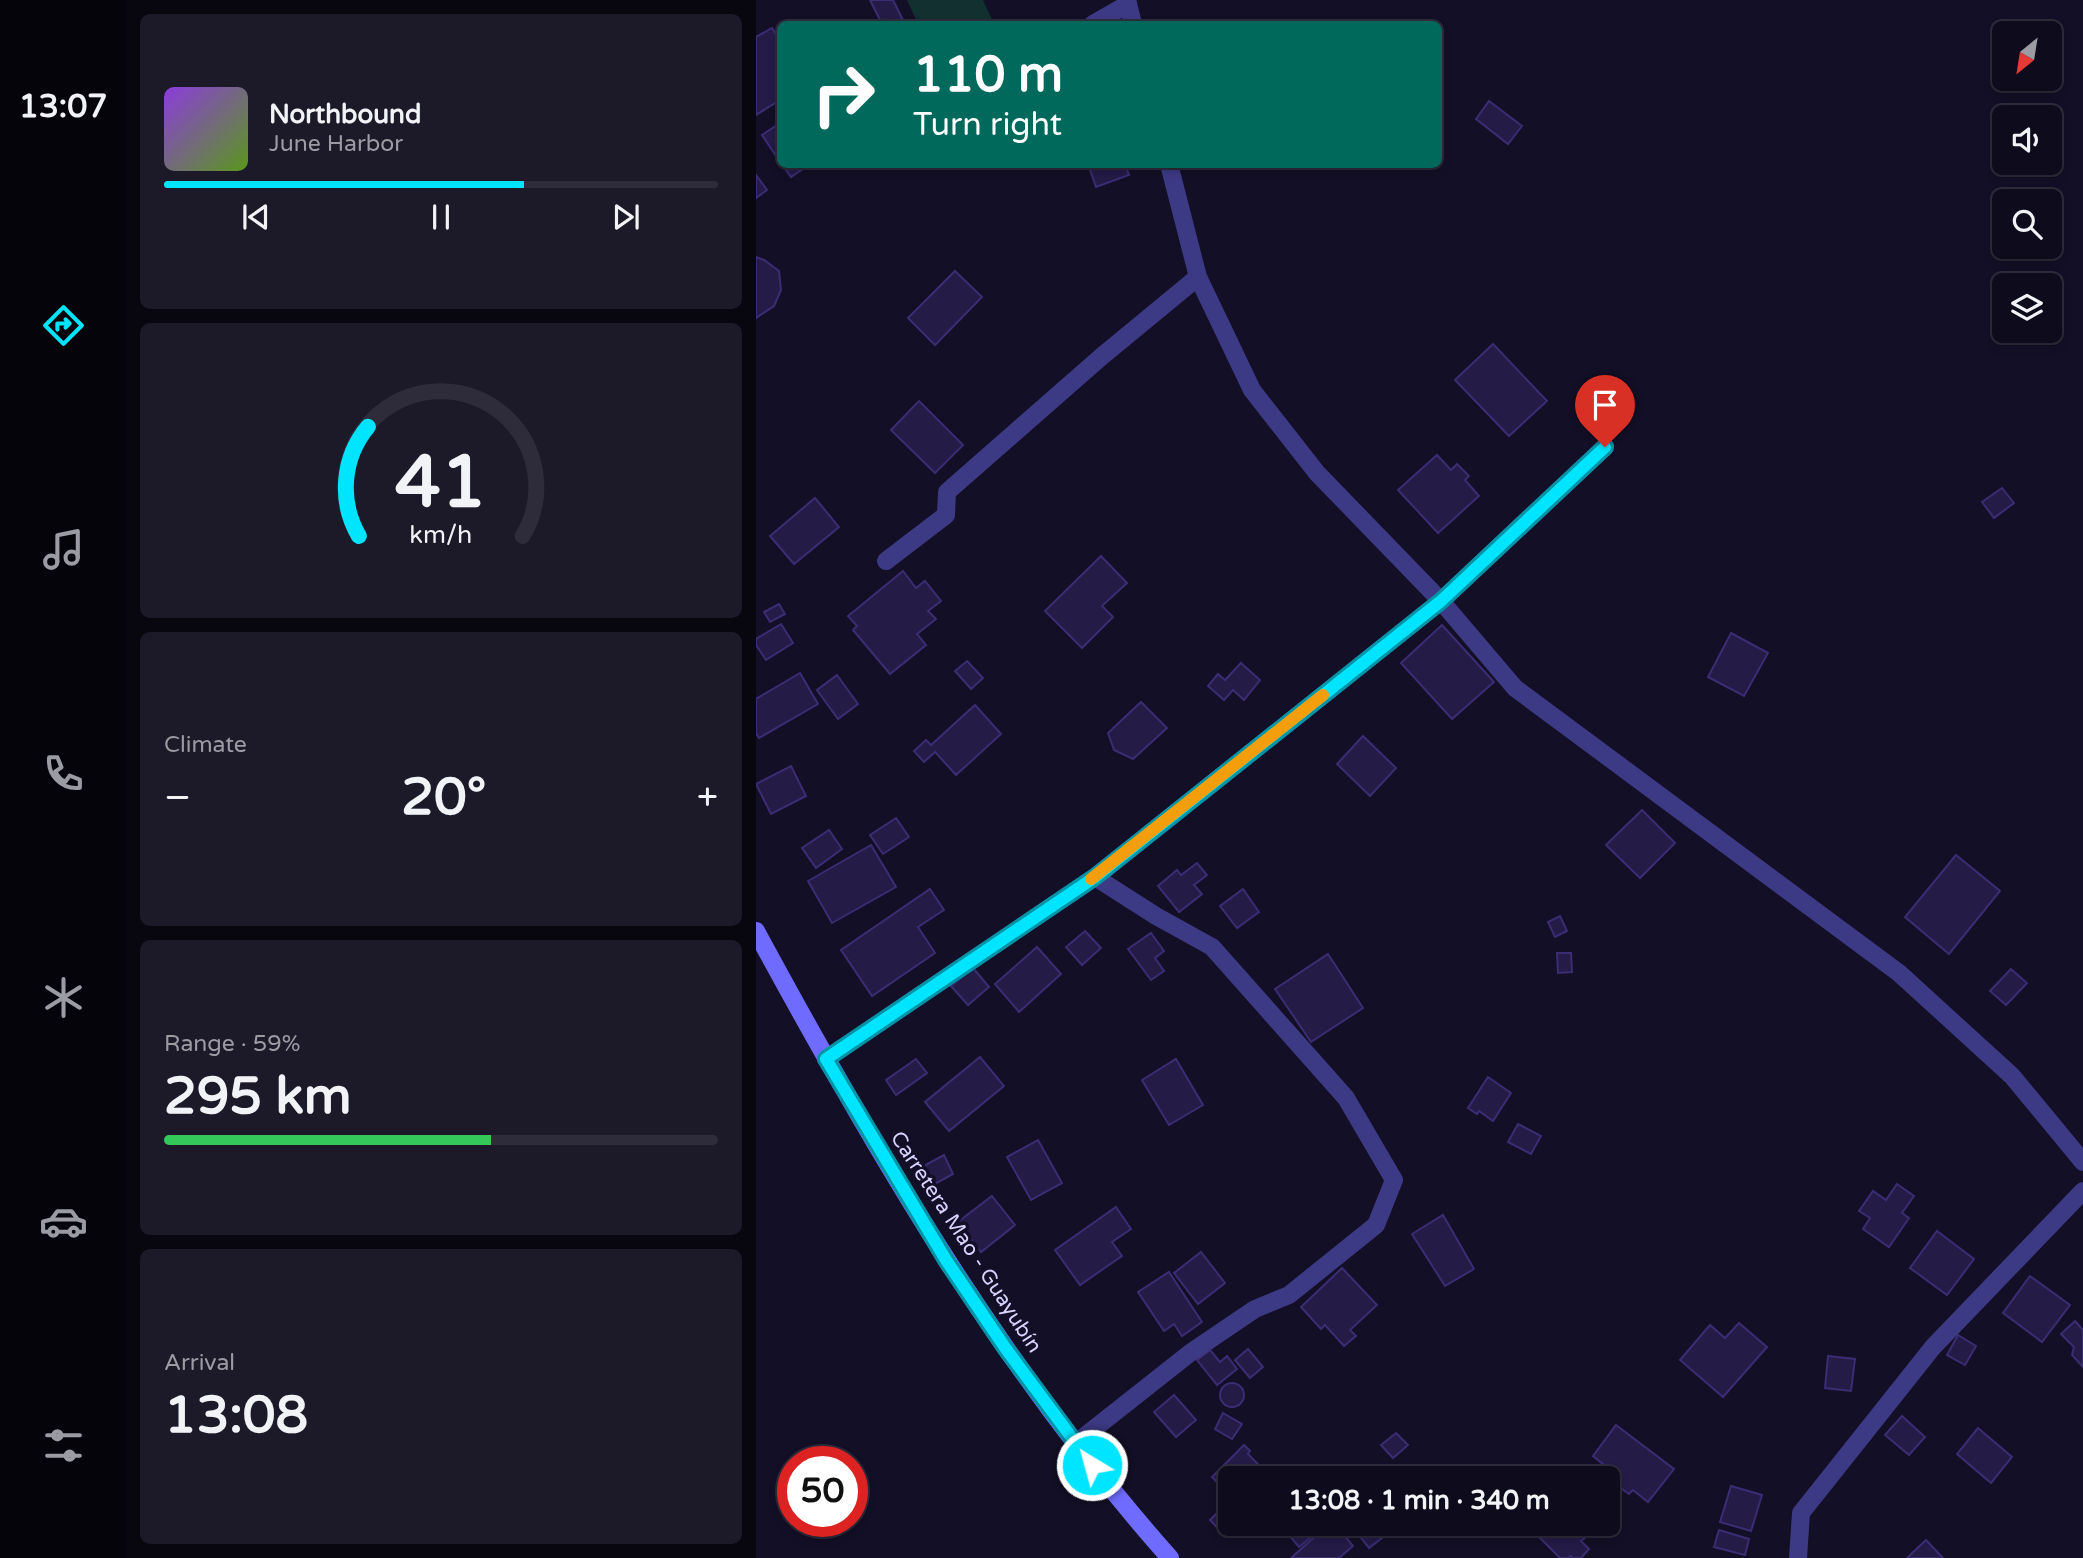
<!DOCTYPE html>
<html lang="en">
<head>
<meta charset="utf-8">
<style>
  body { margin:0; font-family:"Varela Round",sans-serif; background:#1c1929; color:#f1f3f6; height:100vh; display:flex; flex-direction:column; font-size:26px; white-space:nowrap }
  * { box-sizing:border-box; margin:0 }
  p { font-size:23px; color:#9b9ba3 }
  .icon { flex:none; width:38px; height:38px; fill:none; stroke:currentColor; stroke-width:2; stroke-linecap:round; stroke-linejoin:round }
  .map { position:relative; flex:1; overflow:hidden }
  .sheet { display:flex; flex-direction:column; gap:14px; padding:14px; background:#08060f; width:630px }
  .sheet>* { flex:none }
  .hud { position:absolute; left:21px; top:21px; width:665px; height:147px; border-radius:10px; box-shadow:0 4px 10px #0003,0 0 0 2px #2e2b3b; background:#00695c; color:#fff; overflow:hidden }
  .needle { width:46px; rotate:210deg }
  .buttons { position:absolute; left:1236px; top:21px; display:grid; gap:14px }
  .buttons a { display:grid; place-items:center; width:70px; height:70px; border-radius:10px; background:#0e0b1c; box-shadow:0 4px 10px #0003,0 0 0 2px #2e2b3b; font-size:35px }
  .speed { position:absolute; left:21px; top:1446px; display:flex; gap:14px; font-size:35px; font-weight:700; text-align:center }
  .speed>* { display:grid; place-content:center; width:91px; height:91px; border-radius:50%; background:#0e0b1c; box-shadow:0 4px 10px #0003,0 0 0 2px #2e2b3b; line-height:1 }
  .speed .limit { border:10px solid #d22; background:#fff; color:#111 }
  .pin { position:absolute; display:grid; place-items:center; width:60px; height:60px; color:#fff; margin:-72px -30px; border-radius:50% 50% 50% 0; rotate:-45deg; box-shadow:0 0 7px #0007 }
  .pin .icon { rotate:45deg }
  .me { position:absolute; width:77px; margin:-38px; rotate:323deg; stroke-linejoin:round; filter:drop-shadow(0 0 5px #0008) }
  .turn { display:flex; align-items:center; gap:24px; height:147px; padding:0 21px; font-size:32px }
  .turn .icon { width:91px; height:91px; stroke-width:2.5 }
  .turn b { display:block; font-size:49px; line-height:60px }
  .big { font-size:52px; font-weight:700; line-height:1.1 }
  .sheet .tile { flex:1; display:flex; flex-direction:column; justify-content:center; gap:10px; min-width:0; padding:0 24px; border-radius:10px; background:#1c1929 }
  .sheet .dial { align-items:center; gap:0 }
  .dial svg { height:182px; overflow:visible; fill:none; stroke:#2e2b3b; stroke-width:7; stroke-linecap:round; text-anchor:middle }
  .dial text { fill:#f1f3f6; stroke:none }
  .song { display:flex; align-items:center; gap:21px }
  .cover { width:84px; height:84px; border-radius:10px; background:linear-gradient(135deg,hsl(270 70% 55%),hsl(90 70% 35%)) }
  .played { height:7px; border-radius:4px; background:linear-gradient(90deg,#00e5ff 65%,#2e2b3b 65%) }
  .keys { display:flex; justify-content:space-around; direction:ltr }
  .heat { display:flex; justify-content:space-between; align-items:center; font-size:38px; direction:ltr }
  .charge { height:10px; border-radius:5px; background:linear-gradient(90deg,#34c759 59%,#2e2b3b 0) }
  .trip { position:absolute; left:462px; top:1466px; width:402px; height:70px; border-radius:10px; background:#0e0b1c; box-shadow:0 4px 10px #0003,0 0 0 2px #2e2b3b; font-weight:700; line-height:70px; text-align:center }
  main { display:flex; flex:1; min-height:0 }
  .tab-bar { display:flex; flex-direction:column; width:126px; justify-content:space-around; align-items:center; background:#06040b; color:#9b9ba3 }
  .tab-bar .icon { width:49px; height:49px }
  .tab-bar .selected { color:#00e5ff }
  .tab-bar b { font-size:32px; color:#f1f3f6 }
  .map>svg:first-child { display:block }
  .green { fill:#12302f }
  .building { fill:#241b47; stroke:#3b2d73; stroke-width:2 }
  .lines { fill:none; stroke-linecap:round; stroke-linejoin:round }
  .minor { stroke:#3d3a85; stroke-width:18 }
  .secondary { stroke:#6f6bff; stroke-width:18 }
  .route-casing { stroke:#0095a6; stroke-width:18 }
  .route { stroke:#00e5ff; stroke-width:12 }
  .slow { stroke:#f59e0b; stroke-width:12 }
  .labels { text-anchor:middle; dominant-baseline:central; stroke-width:7; stroke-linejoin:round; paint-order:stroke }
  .street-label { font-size:21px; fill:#d9d4ff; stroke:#130f26 }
</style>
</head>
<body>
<main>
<nav class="tab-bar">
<b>13:07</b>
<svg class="icon selected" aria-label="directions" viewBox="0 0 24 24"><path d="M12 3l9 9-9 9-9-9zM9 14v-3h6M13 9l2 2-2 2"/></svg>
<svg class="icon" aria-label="music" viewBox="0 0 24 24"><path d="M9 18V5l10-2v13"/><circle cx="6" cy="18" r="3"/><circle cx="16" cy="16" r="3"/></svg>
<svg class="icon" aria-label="phone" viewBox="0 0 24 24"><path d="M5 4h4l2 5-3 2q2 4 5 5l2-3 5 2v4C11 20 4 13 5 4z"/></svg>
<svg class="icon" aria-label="climate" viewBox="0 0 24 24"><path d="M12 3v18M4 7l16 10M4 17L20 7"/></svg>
<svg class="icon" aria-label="car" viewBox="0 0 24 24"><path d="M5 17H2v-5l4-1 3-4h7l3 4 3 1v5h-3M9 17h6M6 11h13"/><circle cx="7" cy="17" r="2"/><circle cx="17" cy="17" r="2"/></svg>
<svg class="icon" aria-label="filters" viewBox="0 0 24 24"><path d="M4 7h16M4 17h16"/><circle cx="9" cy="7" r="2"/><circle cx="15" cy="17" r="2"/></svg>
</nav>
<section class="sheet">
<div class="tile">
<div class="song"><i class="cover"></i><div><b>Northbound</b><p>June Harbor</p></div></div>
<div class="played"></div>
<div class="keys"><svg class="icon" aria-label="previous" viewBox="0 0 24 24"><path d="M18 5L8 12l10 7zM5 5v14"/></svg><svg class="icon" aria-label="pause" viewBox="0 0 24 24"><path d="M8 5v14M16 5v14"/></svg><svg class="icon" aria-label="next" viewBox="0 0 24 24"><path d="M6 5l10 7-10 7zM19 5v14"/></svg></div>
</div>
<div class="tile dial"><svg viewBox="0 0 100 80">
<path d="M14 69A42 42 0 1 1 86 69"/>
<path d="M14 69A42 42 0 0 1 18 21" stroke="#00e5ff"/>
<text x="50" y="56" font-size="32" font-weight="700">41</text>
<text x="50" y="72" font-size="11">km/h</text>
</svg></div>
<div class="tile"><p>Climate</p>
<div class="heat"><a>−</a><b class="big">20°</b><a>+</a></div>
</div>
<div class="tile"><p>Range · 59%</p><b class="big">295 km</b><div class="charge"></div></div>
<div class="tile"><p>Arrival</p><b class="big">13:08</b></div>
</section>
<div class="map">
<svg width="1327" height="1558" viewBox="0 0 1327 1558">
  <rect width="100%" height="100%" fill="#130f26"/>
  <polygon class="green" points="151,0 227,0 238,24 162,24"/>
  <g class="building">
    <polygon points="114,0 137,0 149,24 126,24"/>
    <polygon points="16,28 24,41 24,100 0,115 0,37"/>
    <polygon points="733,101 766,126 752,144 720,119"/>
    <polygon points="24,123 24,162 6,135"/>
    <polygon points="26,164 54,164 35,177"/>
    <polygon points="332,164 369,164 373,175 340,187"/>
    <polygon points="0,175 11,190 0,198"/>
    <polygon points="0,257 8,260 23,271 25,290 18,306 0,318"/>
    <polygon points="199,271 226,297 179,345 152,318"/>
    <polygon points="737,344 791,401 753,436 699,380"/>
    <polygon points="163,401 207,445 179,473 135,430"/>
    <polygon points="681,455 695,470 701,464 713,476 709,480 723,496 682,533 642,490"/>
    <polygon points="1246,488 1258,503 1238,518 1226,502"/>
    <polygon points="59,498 83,527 38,564 14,536"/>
    <polygon points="345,556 371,583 346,606 357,617 326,648 289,611"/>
    <polygon points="147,571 160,588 169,581 185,601 172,611 180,619 161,634 170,645 134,674 97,630 101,626 92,616"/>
    <polygon points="23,604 29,614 14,622 8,612"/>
    <polygon points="25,624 37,643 10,660 0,645 0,639"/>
    <polygon points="686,625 738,682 696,719 645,663"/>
    <polygon points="975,633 1012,653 988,696 952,677"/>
    <polygon points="211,661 227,678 215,689 199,671"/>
    <polygon points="485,663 504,680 488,700 477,690 468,700 452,686 462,674 469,680"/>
    <polygon points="44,673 62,704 3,738 0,733 0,699"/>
    <polygon points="81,675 102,704 82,719 61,690"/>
    <polygon points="385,702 411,728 377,759 358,750 352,733"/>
    <polygon points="219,705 245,734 200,775 179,752 168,762 158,751 170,740 175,745"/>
    <polygon points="607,736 640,768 614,796 581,764"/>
    <polygon points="35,766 50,796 15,814 0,784"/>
    <polygon points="886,810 919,843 884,878 850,845"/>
    <polygon points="140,818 153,837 127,854 114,835"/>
    <polygon points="73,830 86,849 60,868 46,848"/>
    <polygon points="115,845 140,887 76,923 52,881"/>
    <polygon points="1200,855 1244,891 1193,954 1149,917"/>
    <polygon points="441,863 451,875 438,885 446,894 423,912 402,886 421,870 425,875"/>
    <polygon points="174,889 188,910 162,927 179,953 116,996 85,950"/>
    <polygon points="487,889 503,912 481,928 464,906"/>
    <polygon points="804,916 811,931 799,937 792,922"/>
    <polygon points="329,931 345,948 326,965 310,947"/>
    <polygon points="395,933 408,951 399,958 408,971 395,980 372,949"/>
    <polygon points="281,947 305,974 263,1012 239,984"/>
    <polygon points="801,953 815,953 816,972 802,973"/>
    <polygon points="572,954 607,1008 555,1042 519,989"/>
    <polygon points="217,968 233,987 212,1005 195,986"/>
    <polygon points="1255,969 1271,983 1250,1005 1234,991"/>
    <polygon points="224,1057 248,1086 193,1131 169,1102"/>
    <polygon points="160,1059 171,1073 140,1095 130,1080"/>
    <polygon points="420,1059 447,1105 413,1125 386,1080"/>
    <polygon points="732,1077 755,1093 737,1121 723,1111 721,1114 712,1108"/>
    <polygon points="762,1124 785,1136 775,1154 752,1142"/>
    <polygon points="282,1140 306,1183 275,1200 251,1157"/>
    <polygon points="188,1155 197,1174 175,1186 166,1167"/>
    <polygon points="1141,1184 1158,1196 1146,1213 1153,1218 1133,1247 1107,1229 1114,1218 1103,1211 1117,1191 1130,1200"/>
    <polygon points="236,1196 259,1225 225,1252 202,1222"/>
    <polygon points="360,1207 375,1229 356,1242 366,1256 324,1285 299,1250"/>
    <polygon points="687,1215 718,1269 689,1286 656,1234"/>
    <polygon points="1181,1231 1218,1259 1191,1295 1154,1268"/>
    <polygon points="445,1252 469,1283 442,1304 418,1273"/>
    <polygon points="586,1268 621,1305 594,1330 600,1336 588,1346 569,1325 565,1329 545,1307"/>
    <polygon points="413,1272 446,1322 426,1336 418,1324 408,1331 382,1292"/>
    <polygon points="1274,1276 1314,1305 1286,1342 1247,1313"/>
    <polygon points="1319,1321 1327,1330 1327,1367 1316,1355 1318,1347 1305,1334"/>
    <polygon points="983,1323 1011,1347 967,1397 924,1360 954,1325 969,1338"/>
    <polygon points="1202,1335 1220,1346 1209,1365 1191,1355"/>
    <polygon points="492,1349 507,1367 494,1378 479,1360"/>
    <polygon points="454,1350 464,1362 471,1356 481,1369 461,1385 441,1360"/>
    <polygon points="1072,1356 1099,1359 1095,1391 1069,1388"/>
    <circle cx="476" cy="1395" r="12"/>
    <polygon points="418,1395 440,1420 420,1437 398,1412"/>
    <polygon points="467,1413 486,1424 476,1439 459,1429"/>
    <polygon points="1146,1416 1169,1437 1153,1455 1129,1435"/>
    <polygon points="860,1425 918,1469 892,1502 877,1490 873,1494 853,1480 858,1473 837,1456"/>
    <polygon points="1222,1428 1256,1457 1235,1483 1201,1454"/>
    <polygon points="640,1433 652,1445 637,1458 625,1445"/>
    <polygon points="488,1445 494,1451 492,1454 516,1479 474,1479 474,1496 456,1477"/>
    <polygon points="975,1486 1006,1495 995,1531 964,1522"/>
    <polygon points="468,1506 474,1512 474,1524 481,1524 469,1536 454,1520"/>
    <polygon points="531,1524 565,1524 567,1527 543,1547 527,1528"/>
    <polygon points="573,1524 579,1524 597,1546 583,1558 535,1558"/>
    <polygon points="599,1524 616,1524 626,1538 613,1548 596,1526"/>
    <polygon points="795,1524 830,1524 823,1531 830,1537 825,1541 833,1549 825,1558 817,1558 815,1556 811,1558 804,1558 783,1537"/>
    <polygon points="963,1530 993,1539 989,1555 958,1547"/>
    <polygon points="1170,1540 1187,1558 1151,1558"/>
  </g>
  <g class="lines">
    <g class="minor">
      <polyline points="371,0 377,24"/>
      <polyline points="337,24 372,4"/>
      <polyline points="413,164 442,277 496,390 561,473 685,601 759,688 1143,973 1256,1076 1327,1162"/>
      <polyline points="130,561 190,515 191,492 345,357 442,277"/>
      <polyline points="70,1059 339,877 685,601 849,447"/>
      <polyline points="320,1443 434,1353 499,1309 533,1295 620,1225 638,1180 590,1098 456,947 400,916 339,877"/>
      <polyline points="1042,1558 1045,1513 1177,1347 1327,1191"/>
    </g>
    <path class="secondary" d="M0,931C119,1151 246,1369 414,1558"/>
  </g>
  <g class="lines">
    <g class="route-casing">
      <polyline id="route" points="336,1465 250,1349 190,1260 70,1059 339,877 685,601 849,447"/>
    </g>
    <use href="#route" class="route"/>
    <polyline class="slow" points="335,879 567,695"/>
  </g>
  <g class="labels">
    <g class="street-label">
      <text transform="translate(210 1242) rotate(57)">Carretera Mao - Guayubín</text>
    </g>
  </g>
</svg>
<div class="buttons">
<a><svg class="needle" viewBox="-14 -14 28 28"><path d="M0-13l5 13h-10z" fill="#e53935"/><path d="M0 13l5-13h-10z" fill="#9b9ba3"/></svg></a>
<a><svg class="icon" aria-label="sound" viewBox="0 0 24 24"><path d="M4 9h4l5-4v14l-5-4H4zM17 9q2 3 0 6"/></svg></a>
<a><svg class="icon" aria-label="search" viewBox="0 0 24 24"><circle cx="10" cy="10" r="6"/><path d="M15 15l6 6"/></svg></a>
<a><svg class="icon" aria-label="layers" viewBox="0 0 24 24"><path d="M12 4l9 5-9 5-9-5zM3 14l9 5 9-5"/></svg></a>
</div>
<div class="speed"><div class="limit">50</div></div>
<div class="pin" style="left:849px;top:447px;background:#d93025"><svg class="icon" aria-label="arrive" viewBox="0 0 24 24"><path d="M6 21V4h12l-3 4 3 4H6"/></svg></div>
<svg class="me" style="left:336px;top:1465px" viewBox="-20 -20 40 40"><circle r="17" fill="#00e5ff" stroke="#fff" stroke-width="3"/><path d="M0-11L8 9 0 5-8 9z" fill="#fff"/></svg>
<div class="trip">13:08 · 1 min · 340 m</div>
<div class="hud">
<div class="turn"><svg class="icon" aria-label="right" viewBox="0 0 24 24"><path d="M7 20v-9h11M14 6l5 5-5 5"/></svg><div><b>110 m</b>Turn right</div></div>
</div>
</div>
</main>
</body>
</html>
